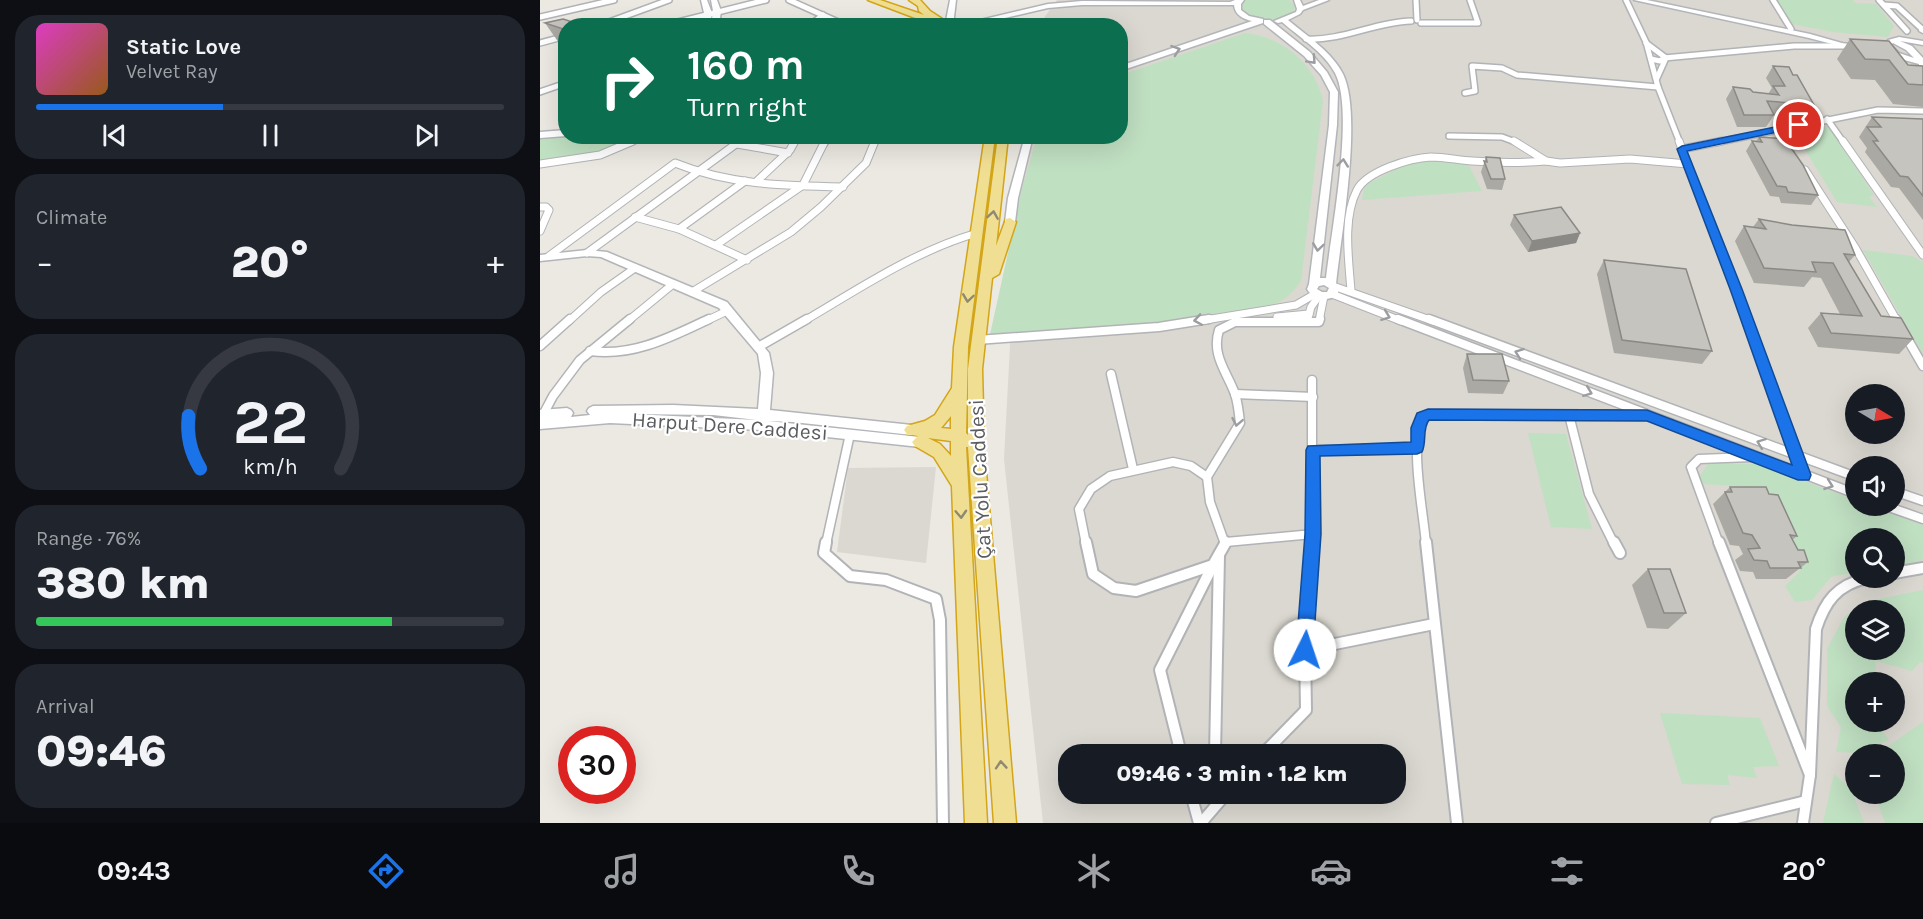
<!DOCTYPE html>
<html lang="en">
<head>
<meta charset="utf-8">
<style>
  body { margin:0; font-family:Karla,sans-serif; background:#20242c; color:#f1f3f6; height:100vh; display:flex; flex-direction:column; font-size:22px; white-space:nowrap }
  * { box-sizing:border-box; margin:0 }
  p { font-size:20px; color:#9ea1a6 }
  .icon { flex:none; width:33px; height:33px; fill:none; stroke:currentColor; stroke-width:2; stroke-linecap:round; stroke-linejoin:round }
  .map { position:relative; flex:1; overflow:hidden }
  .details { display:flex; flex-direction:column; gap:15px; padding:15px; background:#0d0f14; width:540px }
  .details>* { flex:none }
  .top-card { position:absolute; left:18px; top:18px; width:570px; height:126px; border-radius:24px; box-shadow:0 6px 24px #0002; background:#0b6e4f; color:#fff; overflow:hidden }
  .needle { width:39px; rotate:100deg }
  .fabs { position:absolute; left:1305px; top:384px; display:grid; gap:12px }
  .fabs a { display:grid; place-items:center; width:60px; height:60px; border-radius:50%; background:#171b24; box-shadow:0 6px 24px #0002; font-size:30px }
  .speed { position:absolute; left:18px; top:726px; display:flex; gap:12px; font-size:30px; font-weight:700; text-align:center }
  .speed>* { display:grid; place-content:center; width:78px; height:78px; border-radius:50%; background:#171b24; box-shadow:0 6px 24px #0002; line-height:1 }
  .speed .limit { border:9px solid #d22; background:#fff; color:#111 }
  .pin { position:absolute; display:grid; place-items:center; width:51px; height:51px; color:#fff; margin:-26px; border:3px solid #fff; border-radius:50%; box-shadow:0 2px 6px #0007 }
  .me { position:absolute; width:66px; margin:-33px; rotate:4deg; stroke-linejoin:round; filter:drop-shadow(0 0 4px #0008) }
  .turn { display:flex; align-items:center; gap:21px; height:126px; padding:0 30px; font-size:27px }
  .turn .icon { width:78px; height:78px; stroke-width:2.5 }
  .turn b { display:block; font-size:42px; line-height:51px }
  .big { font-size:45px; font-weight:800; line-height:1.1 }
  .details .card { flex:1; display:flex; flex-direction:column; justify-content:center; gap:9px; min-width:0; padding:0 21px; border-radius:24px; background:#20242c }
  .details .dial { align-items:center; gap:0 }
  .dial svg { height:156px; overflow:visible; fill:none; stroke:#363941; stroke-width:7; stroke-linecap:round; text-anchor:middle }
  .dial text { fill:#f1f3f6; stroke:none }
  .song { display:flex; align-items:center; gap:18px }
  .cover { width:72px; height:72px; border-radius:9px; background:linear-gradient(135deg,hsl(310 70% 55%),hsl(30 70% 35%)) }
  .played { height:6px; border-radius:3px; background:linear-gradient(90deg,#1a73e8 40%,#363941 40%) }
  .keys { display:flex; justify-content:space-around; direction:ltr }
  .heat { display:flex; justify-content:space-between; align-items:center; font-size:33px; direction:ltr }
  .charge { height:9px; border-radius:4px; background:linear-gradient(90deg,#34c759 76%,#363941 0) }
  .trip { position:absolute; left:518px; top:744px; width:348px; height:60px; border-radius:24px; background:#171b24; box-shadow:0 6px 24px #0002; font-weight:800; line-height:60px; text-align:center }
  .menu { display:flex; height:96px; justify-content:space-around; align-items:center; background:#090b0e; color:#9ea1a6 }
  .menu .icon { width:42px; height:42px }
  .menu .current { color:#1a73e8 }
  .menu b { font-size:27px; color:#f1f3f6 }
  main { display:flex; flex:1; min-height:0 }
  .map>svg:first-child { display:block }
  .education { fill:#dad8d0; fill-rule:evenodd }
  .green { fill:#c0e0c2; fill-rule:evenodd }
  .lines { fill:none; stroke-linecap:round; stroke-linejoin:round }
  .street-far3-casing { stroke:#b2b3b7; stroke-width:8 }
  .street-far2-casing { stroke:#b2b3b7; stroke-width:9 }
  .street-far1-casing { stroke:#b2b3b7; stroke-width:11 }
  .street-casing { stroke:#b2b3b7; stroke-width:14 }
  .secondary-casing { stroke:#b3b5ba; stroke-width:3 }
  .highway-casing { stroke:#d3a519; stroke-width:3 }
  .street-far3 { stroke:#fff; stroke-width:5 }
  .street-far2 { stroke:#fff; stroke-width:7 }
  .street-far1 { stroke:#fff; stroke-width:8 }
  .street { stroke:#fff; stroke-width:10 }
  .secondary { fill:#fff; fill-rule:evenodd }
  .highway { fill:#f0df93; fill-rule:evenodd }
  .wall { fill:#aaa9a3 }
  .shaded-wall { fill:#8b8985 }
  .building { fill:#c6c4be; stroke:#8b8985; stroke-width:1.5 }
  .oneway { stroke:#9c9da0 }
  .oneway2 { stroke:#8e8a72 }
  .route { fill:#1a73e8; stroke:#114b97; stroke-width:1.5 }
  .labels { text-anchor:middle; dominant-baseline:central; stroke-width:4.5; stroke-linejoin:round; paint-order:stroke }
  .street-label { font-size:21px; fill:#5a5c60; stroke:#fff }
</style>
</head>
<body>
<main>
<section class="details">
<div class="card">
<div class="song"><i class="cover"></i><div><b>Static Love</b><p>Velvet Ray</p></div></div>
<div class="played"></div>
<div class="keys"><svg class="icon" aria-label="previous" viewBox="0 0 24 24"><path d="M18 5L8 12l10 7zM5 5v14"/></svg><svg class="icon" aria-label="pause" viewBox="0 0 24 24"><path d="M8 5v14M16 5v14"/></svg><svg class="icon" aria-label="next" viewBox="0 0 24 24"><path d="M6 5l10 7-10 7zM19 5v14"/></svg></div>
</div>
<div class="card"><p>Climate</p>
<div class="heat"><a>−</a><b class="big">20°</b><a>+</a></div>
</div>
<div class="card dial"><svg viewBox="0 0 100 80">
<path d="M14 69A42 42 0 1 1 86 69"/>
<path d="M14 69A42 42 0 0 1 8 42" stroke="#1a73e8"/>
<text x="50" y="56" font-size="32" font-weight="700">22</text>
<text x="50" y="72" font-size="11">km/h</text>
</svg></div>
<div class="card"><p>Range · 76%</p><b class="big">380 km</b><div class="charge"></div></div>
<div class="card"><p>Arrival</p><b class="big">09:46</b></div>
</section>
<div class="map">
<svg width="1383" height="823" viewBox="0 0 1383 823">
  <rect width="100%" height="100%" fill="#ebe9e1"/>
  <g class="education">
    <path d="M517,0H1383V823H503L464,459L481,137L580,136V26L499,25ZM1316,394H1354V434H1316ZM1316,466H1354V506H1316ZM1316,538H1354V578H1316ZM1316,610H1354V650H1316ZM1316,682H1354V722H1316ZM528,754H855V794H528ZM1316,754H1354V794H1316Z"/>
    <polygon points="396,467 386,563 297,552 308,468"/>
  </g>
  <g class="green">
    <path d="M706,0H749L755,6C752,26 714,22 702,11L701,7Z"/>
    <polygon points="1236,0 1313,0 1315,3 1336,4 1354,26 1348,37 1293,32 1252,24"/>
    <path d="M705,33C742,37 775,63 783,101L761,281C751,295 744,301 728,307L583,328L449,339L482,189L497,137L580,136L581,75Z"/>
    <polygon points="1273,123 1290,128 1334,195 1329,197 1337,207 1297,202 1252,128"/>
    <polygon points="28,136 98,137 57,153 0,162 0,139"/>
    <polygon points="898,159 928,164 942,191 822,200 825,185 865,165"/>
    <polygon points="1323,250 1372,256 1383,262 1383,354"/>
    <polygon points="988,433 1026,434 1052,529 1011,527"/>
    <polygon points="1168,464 1219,464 1315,500 1316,506 1330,506 1383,525 1383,560 1355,566 1354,538 1316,538 1315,572 1291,577 1272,600 1255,602 1245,586 1260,571 1248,540 1208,487 1164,484 1159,477"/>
    <path d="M1383,590V663L1380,662L1372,671L1335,661L1336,673L1341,682H1316V722H1335L1349,740L1318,753L1296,752L1301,727L1287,706V649L1304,617L1329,601ZM1316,610H1354V650H1316Z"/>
    <polygon points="1120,713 1220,718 1239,766 1213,767 1217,778 1187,775 1190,785 1142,784"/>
    <polygon points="1383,722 1383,823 1345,823 1335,794 1354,794 1354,754 1337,754"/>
    <polygon points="1294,774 1311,789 1324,823 1283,823"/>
  </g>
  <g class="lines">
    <g class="street-far3-casing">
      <g id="street-far3">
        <polyline points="249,0 307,26"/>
        <polyline points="876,0 877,20"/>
        <polyline points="1086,0 1106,42 1118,87 1140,143"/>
        <polyline points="1233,0 1251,29"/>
        <polyline points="1339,0 1367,31"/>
        <polyline points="1344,5 1357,6 1383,30"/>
        <polyline points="0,17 74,0"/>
        <polyline points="881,23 938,23 930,0"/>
        <polyline points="58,26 129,0"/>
        <polyline points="122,26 226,0"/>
        <polyline points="269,26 283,15"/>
        <path d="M766,39C802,41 835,22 871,21"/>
        <polyline points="0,43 26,36"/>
        <polyline points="1106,43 1126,58 1117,78"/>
        <polyline points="1111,59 1120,61 1124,58 1254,46 1306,46"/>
        <polyline points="0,92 26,83"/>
        <polyline points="925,93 935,91 932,66 962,68 977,75 1118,87"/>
        <polyline points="1287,119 1304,143"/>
        <polyline points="1239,129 1247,143"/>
        <polyline points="909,136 962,137 978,143"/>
        <polyline points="89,143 105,136"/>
        <polyline points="198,143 207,136"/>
        <polyline points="254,143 258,136"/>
        <polyline points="285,143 288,136"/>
        <polyline points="334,143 337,136"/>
        <polyline points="1174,143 1338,110 1383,111"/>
      </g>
    </g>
    <g class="street-far2-casing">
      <g id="street-far2">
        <polyline points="974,141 1006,161 1020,163 1090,159 1148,164"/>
        <polyline points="1139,141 1207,321"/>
        <polyline points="1246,141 1251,149"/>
        <polyline points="1303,141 1383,255"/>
        <polyline points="197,144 248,153"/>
        <polyline points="1142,149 1182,141"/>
        <polyline points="0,164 60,155 93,141"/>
        <polyline points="1265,170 1316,249 1357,321"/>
        <polyline points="205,181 139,229 207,260"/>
        <polyline points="216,182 250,150 255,141"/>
        <polyline points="0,207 6,207 9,210 0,231"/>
        <polyline points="95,217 139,229"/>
        <polyline points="176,245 263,185 285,141"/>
        <polyline points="47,253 200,141"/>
        <path d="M9,256L135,163C189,185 245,186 303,187"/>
        <polyline points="793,286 893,321"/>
        <path d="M811,291C809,261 802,219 817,190C827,171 870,158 891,157C904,157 918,160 932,161C957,163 981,163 1006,161"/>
        <polyline points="152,292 251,232 281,207 326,163 335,141"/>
        <polyline points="792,294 861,321"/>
        <polyline points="737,317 769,314"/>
        <polyline points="768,318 771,307 779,296"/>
        <polyline points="29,321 61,292 95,268"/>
        <polyline points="88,321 133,284"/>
        <polyline points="166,321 187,311"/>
        <path d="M264,321C320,288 375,251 437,233"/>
        <polyline points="659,321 756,305 775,294"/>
        <polyline points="779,321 784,296"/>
      </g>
    </g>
    <g class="street-far1-casing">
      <g id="street-far1">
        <polyline points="858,319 1316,494"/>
        <polyline points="889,319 1316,477"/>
        <polyline points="1206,319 1263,475"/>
        <polyline points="1356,319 1383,366"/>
        <polyline points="437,340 619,327 669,319"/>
        <polyline points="0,346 30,319"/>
        <polyline points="220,346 267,319"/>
        <path d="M50,351C93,357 131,337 169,319"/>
        <polyline points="571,374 593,469"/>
        <polyline points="772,380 772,544"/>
        <polyline points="695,394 773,397"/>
        <polyline points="3,415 13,396 40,360 90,319"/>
        <polyline points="1029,415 1049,494 1074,544"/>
        <polyline points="773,450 877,448"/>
        <path d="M667,477L700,423C699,413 698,403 695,394C687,372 671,355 679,330L695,322H779L780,319"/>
        <polyline points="1354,491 1383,501"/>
        <polyline points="1346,506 1383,519"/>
        <polyline points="686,542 773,534"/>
        <polyline points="286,544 310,434"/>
        <polyline points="546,544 539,509 551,489 570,476 633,462 651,466 667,477 670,502 685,544"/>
        <path d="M886,544C883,509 870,449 882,417L897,414L1108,415"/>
        <polyline points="1179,544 1151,467 1159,459 1211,457"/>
      </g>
    </g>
    <g class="street-casing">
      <g id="street">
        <polyline points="286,542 284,553 310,576 346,580 396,599 400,620 403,823"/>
        <polyline points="546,542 553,574 574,588 596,591 673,565 686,542"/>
        <polyline points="886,542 917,823"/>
        <polyline points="1074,542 1080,553"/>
        <polyline points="1179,542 1270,775"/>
        <polyline points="1354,573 1383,568"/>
        <polyline points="765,650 894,624"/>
        <polyline points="641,754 620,670 673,565"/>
        <polyline points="675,754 679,556"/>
        <polyline points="723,754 766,710 765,650 772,542"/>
        <polyline points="651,794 659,823"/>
        <polyline points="661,823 686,794"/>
        <polyline points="1176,823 1266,801"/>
        <path d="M1263,823L1270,775L1276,629C1285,601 1297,585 1327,578"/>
      </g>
    </g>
    <g class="secondary-casing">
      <g id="secondary">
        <polygon points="161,0 167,0 172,13 170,26 162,26 164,13"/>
        <polygon points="171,0 177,0 181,11 179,26 171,26 173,11"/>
        <polygon points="410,0 416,0 413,26 405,26"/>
        <path d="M695,0H704L701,4V10L709,16L723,19V23L580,71V66L712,21C703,19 695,15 694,5H542L508,8L430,26H415L508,4L542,1L690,2Z"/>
        <path d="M754,0H760L763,6L779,0H789L763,10L760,14L748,20C766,35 792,52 803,74C823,115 801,235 796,284L799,288L797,296C785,301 774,301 767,289L769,284L789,125L790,92L781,75L764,56L724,24V20H730L770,52L787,72L798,92L797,125L780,278H786C791,232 815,111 795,73C784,52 759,37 742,22L738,23L734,21L756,12L757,9ZM784,285L789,288L787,292H782L777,289L779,286Z"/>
        <polygon points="1094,0 1107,0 1270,34 1323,49 1319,51 1269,38"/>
        <polygon points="1380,28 1383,28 1383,33 1379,31"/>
        <path d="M1359,37L1383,41V45L1360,41L1372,46L1383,58V74L1379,72V64L1353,57L1343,45L1348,40ZM1353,43L1366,50L1374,58L1359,53L1351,45Z"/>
        <polygon points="26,130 26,136 0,138 0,132"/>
        <polygon points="485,136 493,136 478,198 475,222 470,225 465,222 468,198"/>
        <path d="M47,250L67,252L187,302L229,353L233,373L230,410L372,425L376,427L378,430L376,433L372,435L253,422L228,421L380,437L384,438L386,442L384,446L380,447L221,430L70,423L0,429V410L27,408L31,410L33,413L31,417L50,415L47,411L49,408L53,406L133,405L218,409L221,373L218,354L179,308L61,257L47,256L0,261V255ZM90,414L173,415L217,420Z"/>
      </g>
    </g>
    <g class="highway-casing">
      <g id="highway">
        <polygon points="328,0 340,0 384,15 379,11 378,6 369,0 380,0 390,11 413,26 402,26 393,21 386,22"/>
        <path d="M445,136H455L428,347L426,433L428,435V369L458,136H468L456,246L466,219L470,218L476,222L459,274L452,278L442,369L444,448L476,823H454L428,447H426L447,823H425L412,486L394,457L375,446L372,442L378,436L367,434L364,430L367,426L385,421L395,415L412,388L414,347ZM411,416V429L401,428ZM388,438L411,441V456L400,444Z"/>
      </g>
    </g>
    <use href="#street-far3" class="street-far3"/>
    <use href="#street-far2" class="street-far2"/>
    <use href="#street-far1" class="street-far1"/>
    <use href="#street" class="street"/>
    <use href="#secondary" class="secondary"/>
    <use href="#highway" class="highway"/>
  </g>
  <g class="wall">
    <polygon points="5,23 26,26 26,45 19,43"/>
    <polygon points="1310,39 1368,65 1383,66 1383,107 1353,104 1335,80 1311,79 1297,59"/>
    <polygon points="1233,66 1274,105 1266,117 1234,115 1226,127 1197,127 1186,99 1193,87 1213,92 1228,94 1232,88 1226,78"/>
    <polygon points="1332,117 1383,119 1383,220 1359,188 1351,187 1325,152 1327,148 1319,137"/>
    <polygon points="1219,137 1278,195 1271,205 1241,203 1239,197 1230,196 1206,151 1212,141 1216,141"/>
    <polygon points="946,157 965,179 962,190 947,189 941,172"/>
    <polygon points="974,215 1040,233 1036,243 988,252 970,225"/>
    <polygon points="1219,219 1315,255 1309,262 1341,316 1373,339 1359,354 1278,347 1268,328 1281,313 1300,314 1281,278 1272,277 1264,287 1214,283 1195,241 1204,226 1213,227"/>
    <polygon points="1064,260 1172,351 1162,364 1074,353 1057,274"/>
    <polygon points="927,354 969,381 963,394 928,393 923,368"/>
    <polygon points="1190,487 1229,494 1257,536 1252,540 1258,550 1268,562 1246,579 1216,579 1213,572 1200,571 1195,560 1203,554 1199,546 1190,545 1173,504"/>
    <polygon points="1108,569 1146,613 1128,629 1107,628 1092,585"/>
  </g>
  <polygon class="shaded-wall" points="1040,233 1036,243 988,252 992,241"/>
  <g class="building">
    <polygon points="23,19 45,26 26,26 26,30 5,23"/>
    <polygon points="1310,39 1349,41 1368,65 1383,66 1383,85 1368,84 1349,60 1325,59"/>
    <polygon points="1233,66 1249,67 1253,75 1257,75 1274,105 1227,101 1234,115 1204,115 1193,87 1210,89 1213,92 1239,95 1233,86 1245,86"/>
    <polygon points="1332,117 1383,119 1383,196 1368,177 1360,176 1333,141 1338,141 1327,127 1341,127"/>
    <polygon points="1219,137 1245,139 1263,165 1278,195 1248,192 1246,187 1237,186 1212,141 1222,142"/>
    <polygon points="946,157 960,158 965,179 951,179 944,161 947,162"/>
    <polygon points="1021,207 1040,233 992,241 974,215"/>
    <polygon points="1219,219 1252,225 1305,230 1315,255 1304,254 1341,316 1361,318 1373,339 1291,333 1281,313 1322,316 1293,263 1272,262 1276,272 1224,268 1204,226 1226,229"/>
    <polygon points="1064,260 1146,269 1172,351 1082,340"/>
    <polygon points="927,354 962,354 969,381 933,380"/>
    <polygon points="1190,487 1226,487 1229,494 1238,495 1257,536 1250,535 1258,550 1264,550 1268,562 1258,562 1261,568 1230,568 1227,561 1214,560 1208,549 1220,548 1212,535 1203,533 1185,492 1192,492"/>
    <polygon points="1108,569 1130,569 1146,613 1124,613"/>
  </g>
  <defs><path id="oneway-chevron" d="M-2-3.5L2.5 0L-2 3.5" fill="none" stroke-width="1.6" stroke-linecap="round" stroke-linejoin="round" transform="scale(1.5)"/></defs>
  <g class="oneway">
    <use href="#oneway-chevron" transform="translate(636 50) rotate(-19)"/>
    <use href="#oneway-chevron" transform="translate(772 60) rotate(47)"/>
    <use href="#oneway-chevron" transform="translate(803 163) rotate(-84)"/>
    <use href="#oneway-chevron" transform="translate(778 247) rotate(98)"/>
    <use href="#oneway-chevron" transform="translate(846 316) rotate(21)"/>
    <use href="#oneway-chevron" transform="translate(658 320) rotate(171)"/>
    <use href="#oneway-chevron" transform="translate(979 353) rotate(-160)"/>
    <use href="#oneway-chevron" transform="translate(1048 392) rotate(21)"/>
    <use href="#oneway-chevron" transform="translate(697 422) rotate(101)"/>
    <use href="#oneway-chevron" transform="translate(1221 443) rotate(-159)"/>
    <use href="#oneway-chevron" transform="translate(1289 485) rotate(20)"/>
  </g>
  <g class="oneway2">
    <use href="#oneway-chevron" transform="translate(453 215) rotate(-81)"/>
    <use href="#oneway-chevron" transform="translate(428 298) rotate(98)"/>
    <use href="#oneway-chevron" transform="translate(421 514) rotate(87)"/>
    <use href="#oneway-chevron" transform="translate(461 765) rotate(-94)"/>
  </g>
  <path class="route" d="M1259,122L1264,125L1262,127L1147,151L1202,289L1271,475L1269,480H1258L1107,421L889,420C882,429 887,442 882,452L877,454L780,456L781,534L773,650L771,655L765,658L759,655L756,650L765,534L766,450L768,446L871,442V428L877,413L888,409L1107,410L1252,465L1190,289L1137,149L1142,146Z"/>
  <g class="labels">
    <g class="street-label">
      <text transform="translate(190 426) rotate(4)">Harput Dere Caddesi</text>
      <text transform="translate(440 479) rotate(-93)">Çat Yolu Caddesi</text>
    </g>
  </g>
</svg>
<div class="fabs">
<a><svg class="needle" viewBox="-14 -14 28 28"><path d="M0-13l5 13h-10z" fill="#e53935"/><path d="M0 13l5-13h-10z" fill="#9ea1a6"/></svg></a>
<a><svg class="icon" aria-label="sound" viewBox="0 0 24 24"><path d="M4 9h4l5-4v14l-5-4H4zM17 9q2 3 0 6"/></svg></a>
<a><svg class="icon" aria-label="search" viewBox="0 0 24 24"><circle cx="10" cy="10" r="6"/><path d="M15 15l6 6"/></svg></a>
<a><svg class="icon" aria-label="layers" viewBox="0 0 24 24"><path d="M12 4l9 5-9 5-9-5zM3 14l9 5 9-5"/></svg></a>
<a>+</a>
<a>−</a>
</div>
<div class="speed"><div class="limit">30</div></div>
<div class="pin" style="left:1259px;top:125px;background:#d93025"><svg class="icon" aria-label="arrive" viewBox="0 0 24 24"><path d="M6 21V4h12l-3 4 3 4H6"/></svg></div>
<svg class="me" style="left:765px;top:650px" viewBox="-20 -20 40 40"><circle r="19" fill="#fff"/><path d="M0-13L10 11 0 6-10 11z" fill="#1a73e8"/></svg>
<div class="trip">09:46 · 3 min · 1.2 km</div>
<div class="top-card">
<div class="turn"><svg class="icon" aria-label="right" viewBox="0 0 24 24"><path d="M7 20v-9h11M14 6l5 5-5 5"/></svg><div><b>160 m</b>Turn right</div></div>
</div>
</div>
</main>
<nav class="menu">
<b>09:43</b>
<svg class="icon current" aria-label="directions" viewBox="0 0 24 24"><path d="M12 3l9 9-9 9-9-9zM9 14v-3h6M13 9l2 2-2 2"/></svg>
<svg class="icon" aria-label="music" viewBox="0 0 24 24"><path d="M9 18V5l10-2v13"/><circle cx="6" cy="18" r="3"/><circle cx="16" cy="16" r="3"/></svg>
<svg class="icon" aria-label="phone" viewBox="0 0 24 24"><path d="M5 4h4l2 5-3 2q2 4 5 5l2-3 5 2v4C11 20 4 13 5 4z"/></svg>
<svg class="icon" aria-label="climate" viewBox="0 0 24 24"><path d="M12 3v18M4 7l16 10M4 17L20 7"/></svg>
<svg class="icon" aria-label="car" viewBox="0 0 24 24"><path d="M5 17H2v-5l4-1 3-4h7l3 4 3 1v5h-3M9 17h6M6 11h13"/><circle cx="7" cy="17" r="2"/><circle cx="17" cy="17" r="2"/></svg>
<svg class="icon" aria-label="filters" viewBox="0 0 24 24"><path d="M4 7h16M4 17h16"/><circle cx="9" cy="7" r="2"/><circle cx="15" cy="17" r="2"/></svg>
<b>20°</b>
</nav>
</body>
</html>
